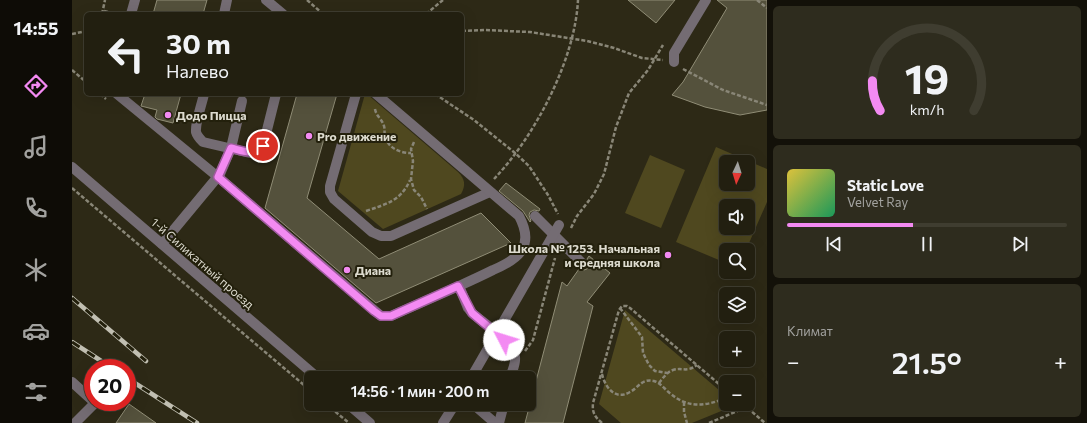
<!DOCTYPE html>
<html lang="ru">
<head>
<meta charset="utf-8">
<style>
  body { margin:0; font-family:Commissioner,sans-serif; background:#2e2c1e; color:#f1f3f6; height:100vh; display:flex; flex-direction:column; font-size:15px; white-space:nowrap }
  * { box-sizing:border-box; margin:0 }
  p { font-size:13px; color:#a2a29f }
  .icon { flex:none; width:22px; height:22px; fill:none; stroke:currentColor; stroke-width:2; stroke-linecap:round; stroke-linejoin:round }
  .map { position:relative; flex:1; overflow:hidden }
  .sheet { display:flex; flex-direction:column; gap:6px; padding:6px; background:#131109; width:320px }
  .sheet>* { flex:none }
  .banner { position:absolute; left:12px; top:12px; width:380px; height:84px; border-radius:6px; box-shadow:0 4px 16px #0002,0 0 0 1px #3f3d30; background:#221f10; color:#f1f3f6; overflow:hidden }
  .needle { width:26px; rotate:184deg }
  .fabs { position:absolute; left:647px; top:155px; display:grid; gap:8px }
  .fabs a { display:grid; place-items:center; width:36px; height:36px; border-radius:6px; background:#221f10; box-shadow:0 4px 16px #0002,0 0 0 1px #3f3d30; font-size:20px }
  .speed { position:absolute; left:12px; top:359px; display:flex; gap:8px; font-size:20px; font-weight:700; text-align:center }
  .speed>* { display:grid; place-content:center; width:52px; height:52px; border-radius:50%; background:#221f10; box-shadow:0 4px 16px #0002,0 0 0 1px #3f3d30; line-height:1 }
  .speed .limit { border:6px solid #d22; background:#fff; color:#111 }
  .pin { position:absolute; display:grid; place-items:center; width:34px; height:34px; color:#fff; margin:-17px; border:2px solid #fff; border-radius:50%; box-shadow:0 1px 4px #0007 }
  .me { position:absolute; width:44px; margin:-22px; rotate:310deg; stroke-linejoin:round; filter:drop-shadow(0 0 3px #0008) }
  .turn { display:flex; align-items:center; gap:14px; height:84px; padding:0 16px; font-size:18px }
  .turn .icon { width:52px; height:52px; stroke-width:2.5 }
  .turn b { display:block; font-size:28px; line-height:34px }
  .big { font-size:30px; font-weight:600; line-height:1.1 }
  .sheet .widget { flex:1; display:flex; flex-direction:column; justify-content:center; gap:6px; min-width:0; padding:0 14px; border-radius:6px; background:#2e2c1e }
  .sheet .dial { align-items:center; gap:0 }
  .dial svg { height:104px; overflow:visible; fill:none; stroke:#3f3d30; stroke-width:7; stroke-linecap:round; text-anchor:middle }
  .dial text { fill:#f1f3f6; stroke:none }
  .song { display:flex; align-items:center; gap:12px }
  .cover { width:48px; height:48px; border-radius:6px; background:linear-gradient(135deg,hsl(50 70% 55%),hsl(150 70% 35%)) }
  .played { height:4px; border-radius:2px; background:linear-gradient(90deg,#f38af2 45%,#3f3d30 45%) }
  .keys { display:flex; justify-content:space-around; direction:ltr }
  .heat { display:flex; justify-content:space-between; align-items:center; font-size:22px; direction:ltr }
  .trip { position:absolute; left:232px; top:371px; width:232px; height:40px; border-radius:6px; background:#221f10; box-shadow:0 4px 16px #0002,0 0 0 1px #3f3d30; font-weight:600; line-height:40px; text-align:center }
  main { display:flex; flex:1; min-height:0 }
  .tab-bar { display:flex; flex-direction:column; width:72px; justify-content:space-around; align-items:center; background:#0e0c06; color:#a2a29f }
  .tab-bar .icon { width:28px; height:28px }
  .tab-bar .selected { color:#f38af2 }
  .tab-bar b { font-size:18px; color:#f1f3f6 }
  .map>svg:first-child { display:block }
  .green { fill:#4f481f; fill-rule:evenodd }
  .building { fill:#54513c; stroke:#908d76 }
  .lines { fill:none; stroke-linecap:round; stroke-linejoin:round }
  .path { stroke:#898677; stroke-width:2.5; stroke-dasharray:4 2; stroke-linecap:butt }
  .minor { stroke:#746c73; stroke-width:10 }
  .rail-casing { stroke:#c1bfb2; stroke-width:4.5 }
  .rail { stroke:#23200c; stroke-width:3; stroke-dasharray:9; stroke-linecap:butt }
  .route-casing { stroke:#9e5a9d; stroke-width:10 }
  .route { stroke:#f38af2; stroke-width:7 }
  .poi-dot { fill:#f38af2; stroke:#23200c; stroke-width:1.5 }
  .labels { text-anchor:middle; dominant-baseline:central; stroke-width:4; stroke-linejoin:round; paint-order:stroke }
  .poi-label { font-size:12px; font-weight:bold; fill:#dddbcf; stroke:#23200c; text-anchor:start }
  .street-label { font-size:12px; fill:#dddbcf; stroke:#23200c }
</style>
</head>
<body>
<main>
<nav class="tab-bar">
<b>14:55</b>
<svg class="icon selected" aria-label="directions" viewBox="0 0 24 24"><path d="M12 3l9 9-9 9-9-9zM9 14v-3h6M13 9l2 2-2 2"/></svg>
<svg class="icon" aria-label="music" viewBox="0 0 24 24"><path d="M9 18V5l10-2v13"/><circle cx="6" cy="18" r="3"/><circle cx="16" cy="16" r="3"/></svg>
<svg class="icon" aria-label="phone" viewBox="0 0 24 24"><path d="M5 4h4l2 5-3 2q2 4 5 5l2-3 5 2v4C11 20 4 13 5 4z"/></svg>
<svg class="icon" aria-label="climate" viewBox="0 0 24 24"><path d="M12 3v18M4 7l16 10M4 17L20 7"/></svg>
<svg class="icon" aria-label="car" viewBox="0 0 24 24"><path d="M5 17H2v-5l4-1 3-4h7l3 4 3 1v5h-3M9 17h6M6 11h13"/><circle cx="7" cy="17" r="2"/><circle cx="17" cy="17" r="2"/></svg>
<svg class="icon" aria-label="filters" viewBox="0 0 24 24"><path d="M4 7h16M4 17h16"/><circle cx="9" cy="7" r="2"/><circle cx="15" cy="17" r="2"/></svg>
</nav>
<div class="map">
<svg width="695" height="423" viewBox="0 0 695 423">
  <rect width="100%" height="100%" fill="#2d2916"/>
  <g class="green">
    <path d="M293,94H295L386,172C393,179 394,185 389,194L311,229L266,191Z"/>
    <path d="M644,147L695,169V202L674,250H654V263L604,242ZM654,162H676V184H654ZM654,206H676V228H654Z"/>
    <polygon points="578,155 613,170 589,228 553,213"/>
    <polygon points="553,310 654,396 654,404 664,405 620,423 549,423 527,404"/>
  </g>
  <g class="building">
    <polygon points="85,0 135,0 131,14 81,14"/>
    <polygon points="556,0 603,0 584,23"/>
    <polygon points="645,0 695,0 695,110 668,115 633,107 600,95 611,82 655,8"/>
    <polygon points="73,94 109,94 101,123 85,119 83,117 85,110 69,106"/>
    <polygon points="225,94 265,94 235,198 307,259 409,213 439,243 304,303 193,208"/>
    <polygon points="434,183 468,209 467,211 462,210 458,212 457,215 459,221 458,222 451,211 427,191"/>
    <polygon points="517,256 538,273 515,302 521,306 491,423 453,423 490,282 495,286 507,269 512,270 515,269 517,263 515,259"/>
    <polygon points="57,404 84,423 44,423"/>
  </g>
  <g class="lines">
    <g class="path">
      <polyline points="235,0 251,14"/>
      <polyline points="685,0 695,8"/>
      <polyline points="32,11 43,14"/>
      <polyline points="30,14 33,0"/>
      <polyline points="354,14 371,0"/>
      <polyline points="390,31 412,30 458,32 515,41 542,48 570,58 591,60"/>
      <polyline points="0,34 14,31"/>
      <polyline points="611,69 651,90 695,105"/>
      <polyline points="0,70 14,82"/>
      <polyline points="28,94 34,99"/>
      <polyline points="363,94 402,120 443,153 457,166 476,195 486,214"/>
      <path d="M303,109C304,116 310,119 312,126C313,129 312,132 313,135C315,148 328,153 339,153"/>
      <polyline points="342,142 339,149 341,161 339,179 342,190 349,197 355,209"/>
      <path d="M422,179C463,136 503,60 506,0"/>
      <polyline points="0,188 239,391"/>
      <path d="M294,211C314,204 329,201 338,180"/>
      <polyline points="499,228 505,216 522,194 532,174 544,127 557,93 576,70 591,45"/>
      <polyline points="548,308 570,337 571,353 577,365 583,371 595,373"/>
      <polyline points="453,351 461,340 483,258"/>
      <path d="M530,374C533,387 543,401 558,392C566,388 570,378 582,381C589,383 593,390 599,394C617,409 634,406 654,398"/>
      <path d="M587,383C591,378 595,372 601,370C611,367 614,373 625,365"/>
      <polyline points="612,402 612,412 615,423"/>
      <polyline points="254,404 277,423"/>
      <polyline points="671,404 693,423"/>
      <path d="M530,423C523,417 520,413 521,403L547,310L550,306H555L558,308L654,390"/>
      <polyline points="637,423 675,407"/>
    </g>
    <g class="minor">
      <polyline points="194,0 211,14"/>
      <polyline points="59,14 63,0"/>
      <polyline points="152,14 155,0"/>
      <polyline points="602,62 602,53 634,0"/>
      <path d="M45,94L146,177L309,316H319L387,286L396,308L400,313C411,323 441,342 443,357C444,364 440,371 438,378"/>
      <path d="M132,94C130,104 123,122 124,132C125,136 128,139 131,142L178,153L187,150L191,146L204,94"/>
      <polyline points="284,94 258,186 258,192 262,199 300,232 309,236 319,236 418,192"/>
      <path d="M304,94L447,216C463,246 447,259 421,270C409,276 398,281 387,286"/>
      <polyline points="0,167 246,378"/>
      <polyline points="463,216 511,264"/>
      <polyline points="90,244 148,174 159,148 170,101"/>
      <polyline points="399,378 487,225"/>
      <polyline points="0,382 21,401"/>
      <polyline points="276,404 298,423"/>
      <polyline points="401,404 423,423"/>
      <polyline points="3,423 23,403 22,402"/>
      <polyline points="371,423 383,404"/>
      <polyline points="427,423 432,404"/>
    </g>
    <g class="rail-casing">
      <g id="rail">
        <polyline points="0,298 74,361"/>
        <polyline points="0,342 40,368"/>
        <polyline points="55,378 125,423"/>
      </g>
    </g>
    <use href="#rail" class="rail"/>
  </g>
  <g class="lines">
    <g class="route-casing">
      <path id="route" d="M191,146C181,156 171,151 159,148L146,177L302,311L309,316H319L386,286L400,313L432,340"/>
    </g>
    <use href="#route" class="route"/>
  </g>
  <g class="poi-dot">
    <circle cx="96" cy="115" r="4"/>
    <circle cx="237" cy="136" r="4"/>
    <circle cx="596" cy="255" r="4"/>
    <circle cx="275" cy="270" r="4"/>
  </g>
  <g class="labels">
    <g class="poi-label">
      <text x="104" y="115">Додо Пицца</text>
      <text x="245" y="136">Pro движение</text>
      <text x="588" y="248" text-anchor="end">Школа № 1253. Начальная<tspan x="588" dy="14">и средняя школа</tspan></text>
      <text x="283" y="270">Диана</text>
    </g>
    <g class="street-label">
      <text transform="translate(131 263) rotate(41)">1-й Силикатный проезд</text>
    </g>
  </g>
</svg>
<div class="fabs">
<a><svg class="needle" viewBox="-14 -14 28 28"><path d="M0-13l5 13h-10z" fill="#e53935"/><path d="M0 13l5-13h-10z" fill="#a2a29f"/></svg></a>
<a><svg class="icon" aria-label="sound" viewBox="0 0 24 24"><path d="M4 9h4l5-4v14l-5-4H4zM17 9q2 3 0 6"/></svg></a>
<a><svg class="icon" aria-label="search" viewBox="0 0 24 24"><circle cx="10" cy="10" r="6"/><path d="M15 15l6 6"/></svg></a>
<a><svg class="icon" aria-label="layers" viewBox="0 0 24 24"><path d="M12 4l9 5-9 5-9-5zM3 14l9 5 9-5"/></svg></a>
<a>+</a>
<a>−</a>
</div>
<div class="speed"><div class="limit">20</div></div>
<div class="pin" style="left:191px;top:146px;background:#d93025"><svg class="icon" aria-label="arrive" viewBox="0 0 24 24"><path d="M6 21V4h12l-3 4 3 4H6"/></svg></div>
<svg class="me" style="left:432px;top:340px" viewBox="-20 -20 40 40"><circle r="19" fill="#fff"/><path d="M0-13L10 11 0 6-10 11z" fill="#f38af2"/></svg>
<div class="trip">14:56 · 1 мин · 200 m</div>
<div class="banner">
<div class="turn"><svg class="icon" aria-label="left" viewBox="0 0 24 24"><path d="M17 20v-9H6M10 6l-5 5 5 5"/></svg><div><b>30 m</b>Налево</div></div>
</div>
</div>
<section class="sheet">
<div class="widget dial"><svg viewBox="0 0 100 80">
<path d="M14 69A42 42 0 1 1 86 69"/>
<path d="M14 69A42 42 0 0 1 8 46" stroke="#f38af2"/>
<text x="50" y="56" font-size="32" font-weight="700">19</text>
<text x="50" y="72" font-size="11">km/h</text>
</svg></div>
<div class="widget">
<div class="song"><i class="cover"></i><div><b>Static Love</b><p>Velvet Ray</p></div></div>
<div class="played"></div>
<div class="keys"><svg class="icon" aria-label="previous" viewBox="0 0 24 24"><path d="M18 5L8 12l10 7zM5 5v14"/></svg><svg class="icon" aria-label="pause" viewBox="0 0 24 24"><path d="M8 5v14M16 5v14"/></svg><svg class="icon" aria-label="next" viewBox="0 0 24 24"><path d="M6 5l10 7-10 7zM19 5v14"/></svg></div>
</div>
<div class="widget"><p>Климат</p>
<div class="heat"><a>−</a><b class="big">21.5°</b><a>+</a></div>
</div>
</section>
</main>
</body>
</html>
